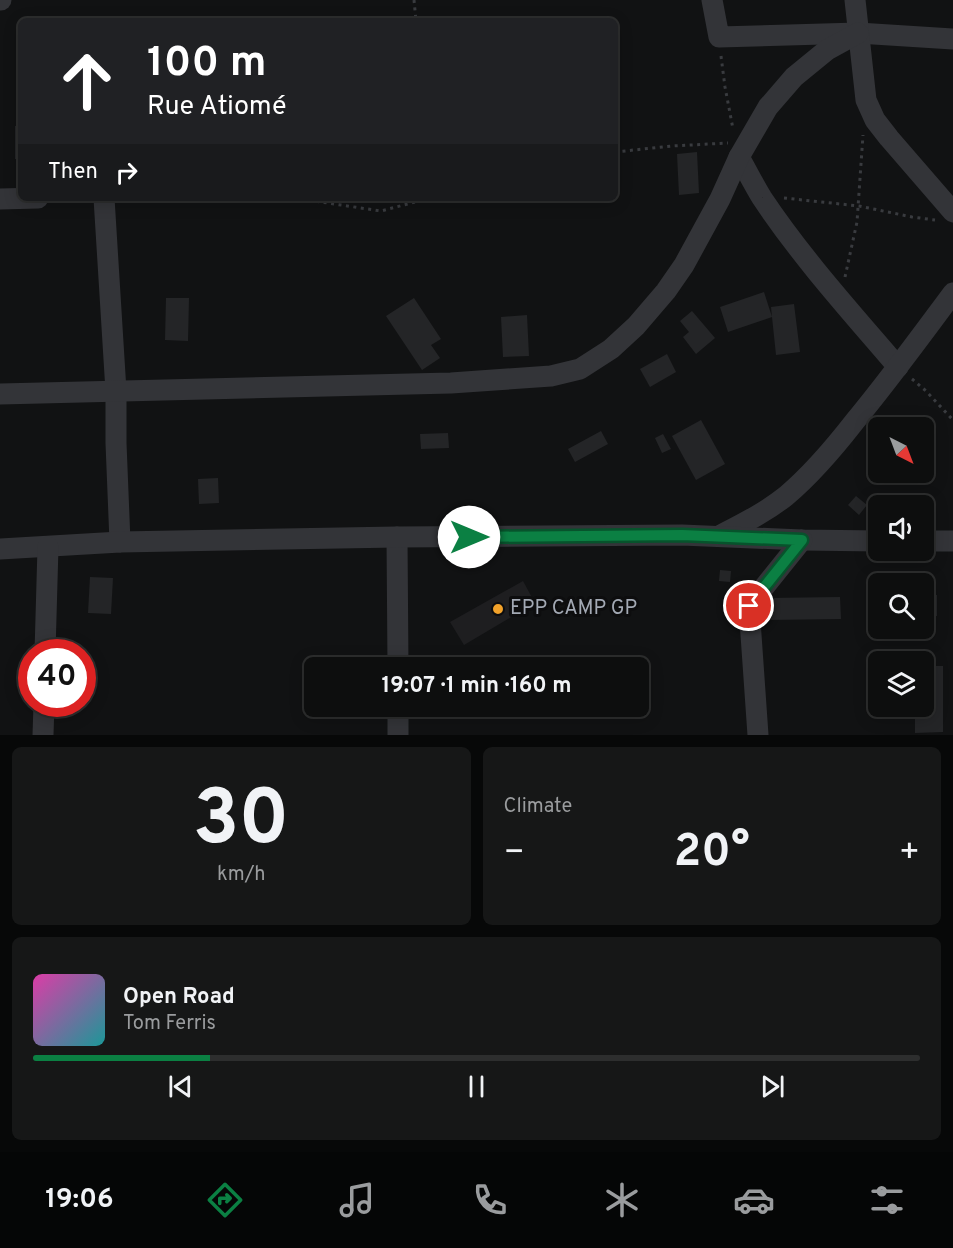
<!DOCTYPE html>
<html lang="en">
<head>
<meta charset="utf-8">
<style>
  body { margin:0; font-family:Overpass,sans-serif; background:#161717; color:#f1f3f6; height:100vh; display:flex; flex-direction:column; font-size:22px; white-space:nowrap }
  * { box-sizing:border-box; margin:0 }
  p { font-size:20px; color:#9a9c9e }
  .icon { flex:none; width:33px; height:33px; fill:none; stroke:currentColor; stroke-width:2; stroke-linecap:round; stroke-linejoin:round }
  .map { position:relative; height:735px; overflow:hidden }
  .details { display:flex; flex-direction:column; gap:12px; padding:12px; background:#070808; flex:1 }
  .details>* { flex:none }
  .hud { position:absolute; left:18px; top:18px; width:600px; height:183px; border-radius:9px; box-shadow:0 3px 15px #0003,0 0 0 2px #2d2e2e; background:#202124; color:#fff; overflow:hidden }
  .needle { width:39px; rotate:138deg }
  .fabs { position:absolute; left:868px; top:417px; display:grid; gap:12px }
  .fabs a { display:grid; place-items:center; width:66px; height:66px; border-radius:9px; background:#0d0e0e; box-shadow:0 3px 15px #0003,0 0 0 2px #2d2e2e; font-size:30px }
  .speed { position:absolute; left:18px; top:639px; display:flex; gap:12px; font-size:30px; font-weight:700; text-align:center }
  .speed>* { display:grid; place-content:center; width:78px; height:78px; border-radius:50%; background:#0d0e0e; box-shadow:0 3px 15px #0003,0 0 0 2px #2d2e2e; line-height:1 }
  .speed .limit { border:9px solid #d22; background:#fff; color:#111 }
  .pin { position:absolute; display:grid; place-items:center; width:51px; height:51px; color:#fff; margin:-26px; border:3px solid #fff; border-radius:50%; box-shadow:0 2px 6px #0007 }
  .me { position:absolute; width:66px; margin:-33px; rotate:90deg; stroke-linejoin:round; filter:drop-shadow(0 0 4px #0008) }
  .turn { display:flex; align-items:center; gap:21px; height:126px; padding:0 30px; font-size:27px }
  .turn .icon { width:78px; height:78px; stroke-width:2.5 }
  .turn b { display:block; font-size:42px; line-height:51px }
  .then { display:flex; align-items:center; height:57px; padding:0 30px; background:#0003; gap:12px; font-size:22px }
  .big { font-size:45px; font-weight:700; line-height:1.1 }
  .details .tile { flex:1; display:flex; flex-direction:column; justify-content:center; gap:9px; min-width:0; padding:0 21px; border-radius:9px; background:#161717 }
  .details .dial { align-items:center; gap:0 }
  .dial b { font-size:78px; line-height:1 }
  .song { display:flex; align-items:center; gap:18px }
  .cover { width:72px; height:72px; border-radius:9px; background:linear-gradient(135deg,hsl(320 70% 55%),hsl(180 70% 35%)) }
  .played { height:6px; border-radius:3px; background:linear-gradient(90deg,#0b8043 20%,#2d2e2e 20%) }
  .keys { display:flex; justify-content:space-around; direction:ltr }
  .heat { display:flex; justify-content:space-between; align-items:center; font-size:33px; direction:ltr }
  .details .tiles { flex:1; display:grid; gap:12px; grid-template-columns:1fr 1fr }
  .tile:last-child { grid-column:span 2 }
  .trip { position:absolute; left:304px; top:657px; width:345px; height:60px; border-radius:9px; background:#0d0e0e; box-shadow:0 3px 15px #0003,0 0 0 2px #2d2e2e; font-weight:700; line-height:60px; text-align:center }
  .menu { display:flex; height:96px; justify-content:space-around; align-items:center; background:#050606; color:#9a9c9e }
  .menu .icon { width:42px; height:42px }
  .menu .on { color:#0b8043 }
  .menu b { font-size:27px; color:#f1f3f6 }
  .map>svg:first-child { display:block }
  .built { fill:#1e1e20 }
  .building { fill:#242527 }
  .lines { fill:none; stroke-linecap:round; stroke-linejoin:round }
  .path { stroke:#393b3f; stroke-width:3; stroke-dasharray:3 4.5; stroke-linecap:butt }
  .minor { stroke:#333438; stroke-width:21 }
  .route-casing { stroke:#07532c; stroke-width:15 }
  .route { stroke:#0b8043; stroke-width:10 }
  .poi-dot { fill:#f2a22a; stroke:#0d0d0e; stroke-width:2 }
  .labels { text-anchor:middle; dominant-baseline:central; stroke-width:6; stroke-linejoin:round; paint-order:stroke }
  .poi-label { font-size:20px; fill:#a3a9b4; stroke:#0d0d0e; text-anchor:start }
</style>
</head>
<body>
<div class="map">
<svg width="953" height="735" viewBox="0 0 953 735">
  <rect width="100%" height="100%" fill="#111213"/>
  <polygon class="built" points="523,581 535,603 464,645 450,622"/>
  <g class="building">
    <rect x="15" y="126" width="6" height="33"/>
    <polygon points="697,152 699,193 679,195 677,154"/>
    <polygon points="764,292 772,317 771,307 794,304 800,352 776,355 772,317 728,332 720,307"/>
    <polygon points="166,298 189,298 188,341 165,340"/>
    <polygon points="414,298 441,339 431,345 440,358 422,370 386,316"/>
    <polygon points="692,311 715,338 696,354 683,337 689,332 680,321"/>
    <polygon points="527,315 529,356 503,357 501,317"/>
    <polygon points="667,354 676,372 650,387 640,369"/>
    <polygon points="701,420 725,464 696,480 672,436"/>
    <polygon points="601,431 608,444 575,462 568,449"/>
    <polygon points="448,433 449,448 421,449 420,434"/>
    <polygon points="663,434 671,449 662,453 655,438"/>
    <polygon points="218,478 219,503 199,504 198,479"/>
    <polygon points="856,496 867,505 859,515 848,505"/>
    <polygon points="720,570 731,571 730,582 719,581"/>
    <polygon points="90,577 113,578 111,614 88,613"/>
    <rect x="924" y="595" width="13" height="21"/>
    <rect x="869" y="596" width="10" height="21"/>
    <polygon points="840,597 841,619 768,620 768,598"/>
    <polygon points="924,666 943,666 943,732 915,733 915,706 924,706"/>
    <polygon points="310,691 315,691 315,706 327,706 327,711 309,710"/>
    <polygon points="360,706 378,706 378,712 360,711"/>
  </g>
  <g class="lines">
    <g class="path">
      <polyline points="414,0 416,21"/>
      <polyline points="721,56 725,87 733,129"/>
      <polyline points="615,152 672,146 728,143"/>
      <polyline points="294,198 381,211 415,202 419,198"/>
      <polyline points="784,198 859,206 912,217 935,220"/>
      <polyline points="845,277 857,222 863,135"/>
      <polyline points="912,379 926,391 953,420"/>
    </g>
    <g class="minor">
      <polyline points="0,0 1,0"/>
      <polyline points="712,0 719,37 858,33 953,39"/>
      <polyline points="855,0 866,100 875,120 889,138 953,212"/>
      <path d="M739,157C747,171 754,185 762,198C802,258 851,312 898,367"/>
      <polyline points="104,198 116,391 116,443 120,542"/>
      <polyline points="0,199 38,198"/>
      <polyline points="0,394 451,383 551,376 580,369 611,349 636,326 666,291 684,265 720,199 739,157 768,107 794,77 827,50 858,33"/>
      <path d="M719,536C742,524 766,512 786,496C812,474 834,448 855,421C889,380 921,336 953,293"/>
      <polyline points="397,537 398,668"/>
      <polyline points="924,541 953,541"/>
      <polyline points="0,549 120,542 397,537 682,535 802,540 879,541"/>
      <polyline points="45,652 48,547"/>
      <polyline points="398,706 398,735"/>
      <polyline points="43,735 44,704"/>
      <polyline points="758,735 749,606 802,540"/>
    </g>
  </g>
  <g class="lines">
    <g class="route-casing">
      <polyline id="route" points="469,537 682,535 802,540 749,606"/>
    </g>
    <use href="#route" class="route"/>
  </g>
  <circle class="poi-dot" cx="498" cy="609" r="6"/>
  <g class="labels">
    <g class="poi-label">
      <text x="510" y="609">EPP CAMP GP</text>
    </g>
  </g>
</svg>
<div class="fabs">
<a><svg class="needle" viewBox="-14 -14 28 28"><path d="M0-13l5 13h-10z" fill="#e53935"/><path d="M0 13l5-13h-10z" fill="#9a9c9e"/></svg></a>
<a><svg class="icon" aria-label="sound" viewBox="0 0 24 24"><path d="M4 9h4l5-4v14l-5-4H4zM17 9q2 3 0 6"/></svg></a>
<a><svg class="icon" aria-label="search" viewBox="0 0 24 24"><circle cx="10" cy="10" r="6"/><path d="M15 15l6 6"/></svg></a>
<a><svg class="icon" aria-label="layers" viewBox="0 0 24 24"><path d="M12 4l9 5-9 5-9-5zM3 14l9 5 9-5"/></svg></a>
</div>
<div class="speed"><div class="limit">40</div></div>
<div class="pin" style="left:749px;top:606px;background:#d93025"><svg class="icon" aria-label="arrive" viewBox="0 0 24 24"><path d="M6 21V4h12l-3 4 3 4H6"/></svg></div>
<svg class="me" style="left:469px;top:537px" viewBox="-20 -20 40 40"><circle r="19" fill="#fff"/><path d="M0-13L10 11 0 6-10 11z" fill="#0b8043"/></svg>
<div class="trip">19:07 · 1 min · 160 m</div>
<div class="hud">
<div class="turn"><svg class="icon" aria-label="ahead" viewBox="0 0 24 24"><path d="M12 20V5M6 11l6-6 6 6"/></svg><div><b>100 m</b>Rue Atiomé</div></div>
<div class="then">Then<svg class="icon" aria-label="right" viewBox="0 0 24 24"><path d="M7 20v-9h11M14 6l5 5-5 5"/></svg></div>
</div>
</div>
<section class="details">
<div class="tiles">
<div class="tile dial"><b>30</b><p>km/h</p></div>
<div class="tile"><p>Climate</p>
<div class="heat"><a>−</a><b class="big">20°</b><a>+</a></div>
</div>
<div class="tile">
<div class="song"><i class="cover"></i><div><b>Open Road</b><p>Tom Ferris</p></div></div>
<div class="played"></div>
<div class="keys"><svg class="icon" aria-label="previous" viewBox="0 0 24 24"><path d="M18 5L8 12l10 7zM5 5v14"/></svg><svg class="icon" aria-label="pause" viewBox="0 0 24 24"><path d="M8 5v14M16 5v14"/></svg><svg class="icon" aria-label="next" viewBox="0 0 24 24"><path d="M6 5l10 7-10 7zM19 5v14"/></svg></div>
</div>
</div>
</section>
<nav class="menu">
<b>19:06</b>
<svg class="icon on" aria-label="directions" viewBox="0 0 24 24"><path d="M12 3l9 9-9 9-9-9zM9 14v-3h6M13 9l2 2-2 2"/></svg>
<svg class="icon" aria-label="music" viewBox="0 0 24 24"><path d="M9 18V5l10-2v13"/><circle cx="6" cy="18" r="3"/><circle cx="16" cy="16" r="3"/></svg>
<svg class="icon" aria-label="phone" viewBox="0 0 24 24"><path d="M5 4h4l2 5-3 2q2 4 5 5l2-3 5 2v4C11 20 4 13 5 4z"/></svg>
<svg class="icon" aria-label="climate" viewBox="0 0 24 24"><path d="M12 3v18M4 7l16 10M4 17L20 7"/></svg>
<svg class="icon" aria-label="car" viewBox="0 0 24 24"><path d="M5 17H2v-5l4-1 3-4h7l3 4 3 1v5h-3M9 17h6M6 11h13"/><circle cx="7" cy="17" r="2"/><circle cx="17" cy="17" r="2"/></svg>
<svg class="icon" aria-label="filters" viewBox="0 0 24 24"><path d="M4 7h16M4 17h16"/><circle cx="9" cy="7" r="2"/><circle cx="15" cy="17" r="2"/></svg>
</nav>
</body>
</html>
